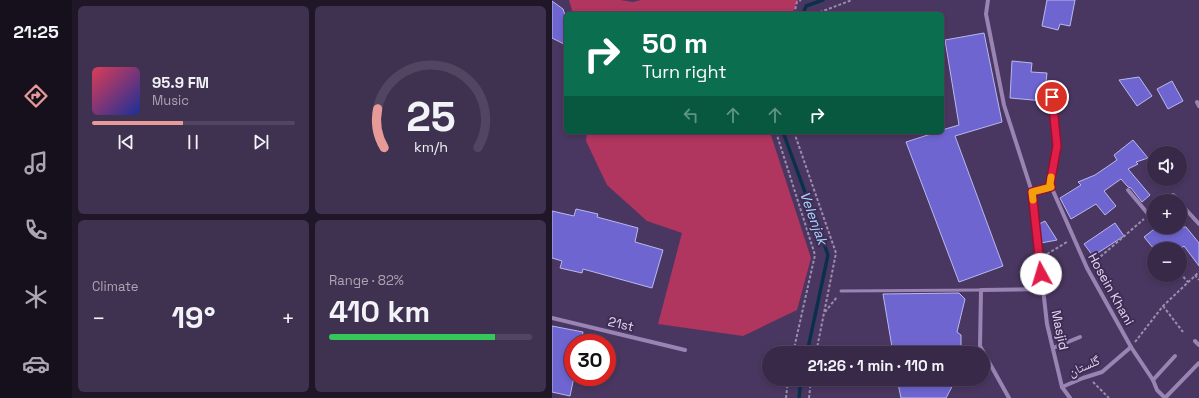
<!DOCTYPE html>
<html lang="en">
<head>
<meta charset="utf-8">
<style>
  body { margin:0; font-family:"Space Grotesk","Noto Naskh Arabic",sans-serif; background:#3f3150; color:#f1f3f6; height:100vh; display:flex; flex-direction:column; font-size:15px; white-space:nowrap }
  * { box-sizing:border-box; margin:0 }
  p { font-size:13px; color:#aba6b4 }
  .icon { flex:none; width:22px; height:22px; fill:none; stroke:currentColor; stroke-width:2; stroke-linecap:round; stroke-linejoin:round }
  .map { position:relative; flex:1; overflow:hidden }
  .details { display:flex; flex-direction:column; gap:6px; padding:6px; background:#1f1728; width:480px }
  .details>* { flex:none }
  .top-card { position:absolute; left:12px; top:12px; width:380px; height:122px; border-radius:6px; box-shadow:0 2px 6px #0003,0 0 0 1px #524561; background:#0b6e4f; color:#fff; overflow:hidden }
  .fabs { position:absolute; left:595px; top:146px; display:grid; gap:8px }
  .fabs a { display:grid; place-items:center; width:40px; height:40px; border-radius:50%; background:#382949; box-shadow:0 2px 6px #0003,0 0 0 1px #524561; font-size:20px }
  .speed { position:absolute; left:12px; top:334px; display:flex; gap:8px; font-size:20px; font-weight:700; text-align:center }
  .speed>* { display:grid; place-content:center; width:52px; height:52px; border-radius:50%; background:#382949; box-shadow:0 2px 6px #0003,0 0 0 1px #524561; line-height:1 }
  .speed .limit { border:6px solid #d22; background:#fff; color:#111 }
  .pin { position:absolute; display:grid; place-items:center; width:34px; height:34px; color:#fff; margin:-17px; border:2px solid #fff; border-radius:50%; box-shadow:0 1px 4px #0007 }
  .me { position:absolute; width:44px; margin:-22px; rotate:354deg; stroke-linejoin:round; filter:drop-shadow(0 0 3px #0008) }
  .turn { display:flex; align-items:center; gap:14px; height:84px; padding:0 12px; font-size:18px }
  .turn .icon { width:52px; height:52px; stroke-width:2.5 }
  .turn b { display:block; font-size:28px; line-height:34px }
  .lanes { display:flex; align-items:center; height:38px; padding:0 12px; background:#0003; justify-content:center; gap:20px; direction:ltr }
  .lanes .off { opacity:.35 }
  .big { font-size:30px; font-weight:600; line-height:1.1 }
  .details .widget { flex:1; display:flex; flex-direction:column; justify-content:center; gap:6px; min-width:0; padding:0 14px; border-radius:6px; background:#3f3150 }
  .details .dial { align-items:center; gap:0 }
  .dial svg { height:104px; overflow:visible; fill:none; stroke:#524561; stroke-width:7; stroke-linecap:round; text-anchor:middle }
  .dial text { fill:#f1f3f6; stroke:none }
  .song { display:flex; align-items:center; gap:12px }
  .cover { width:48px; height:48px; border-radius:6px; background:linear-gradient(135deg,hsl(350 70% 55%),hsl(230 70% 35%)) }
  .played { height:4px; border-radius:2px; background:linear-gradient(90deg,#e69b98 45%,#524561 45%) }
  .keys { display:flex; justify-content:space-around; direction:ltr }
  .heat { display:flex; justify-content:space-between; align-items:center; font-size:22px; direction:ltr }
  .charge { height:6px; border-radius:3px; background:linear-gradient(90deg,#34c759 82%,#524561 0) }
  .details .tiles { flex:1; display:grid; gap:6px; grid-template-columns:repeat(2,1fr) }
  .trip { position:absolute; left:210px; top:346px; width:228px; height:40px; border-radius:20px; background:#382949; box-shadow:0 2px 6px #0003,0 0 0 1px #524561; font-weight:600; line-height:40px; text-align:center }
  main { display:flex; flex:1; min-height:0 }
  .menu { display:flex; flex-direction:column; width:72px; justify-content:space-around; align-items:center; background:#16101d; color:#aba6b4 }
  .menu .icon { width:28px; height:28px }
  .menu .active { color:#e69b98 }
  .menu b { font-size:18px; color:#f1f3f6 }
  .map>svg:first-child { display:block }
  .forest { fill:#b0355f }
  .lines { fill:none; stroke-linecap:round; stroke-linejoin:round }
  .stream { stroke:#0a314c; stroke-width:3.5 }
  .building { fill:#6e65d1; stroke:#b8b9ed }
  .path { stroke:#9c8daf; stroke-width:2; stroke-dasharray:3 2; stroke-linecap:butt }
  .service { stroke:#9984b4; stroke-width:3 }
  .minor { stroke:#9984b4; stroke-width:4 }
  .route-casing { stroke:#92132f; stroke-width:10 }
  .route { stroke:#e11d48; stroke-width:7 }
  .slow { stroke:#f59e0b; stroke-width:7 }
  .labels { text-anchor:middle; dominant-baseline:central; stroke-width:4; stroke-linejoin:round; paint-order:stroke }
  .street-label { font-size:13px; fill:#e5daf4; stroke:#3f2c55 }
  .water-label { font-size:14px; font-style:italic; fill:#a5d6fe; stroke:#3f2c55 }
</style>
</head>
<body>
<main>
<nav class="menu">
<b>21:25</b>
<svg class="icon active" aria-label="directions" viewBox="0 0 24 24"><path d="M12 3l9 9-9 9-9-9zM9 14v-3h6M13 9l2 2-2 2"/></svg>
<svg class="icon" aria-label="music" viewBox="0 0 24 24"><path d="M9 18V5l10-2v13"/><circle cx="6" cy="18" r="3"/><circle cx="16" cy="16" r="3"/></svg>
<svg class="icon" aria-label="phone" viewBox="0 0 24 24"><path d="M5 4h4l2 5-3 2q2 4 5 5l2-3 5 2v4C11 20 4 13 5 4z"/></svg>
<svg class="icon" aria-label="climate" viewBox="0 0 24 24"><path d="M12 3v18M4 7l16 10M4 17L20 7"/></svg>
<svg class="icon" aria-label="car" viewBox="0 0 24 24"><path d="M5 17H2v-5l4-1 3-4h7l3 4 3 1v5h-3M9 17h6M6 11h13"/><circle cx="7" cy="17" r="2"/><circle cx="17" cy="17" r="2"/></svg>
</nav>
<section class="details">
<div class="tiles">
<div class="widget">
<div class="song"><i class="cover"></i><div><b>95.9 FM</b><p>Music</p></div></div>
<div class="played"></div>
<div class="keys"><svg class="icon" aria-label="previous" viewBox="0 0 24 24"><path d="M18 5L8 12l10 7zM5 5v14"/></svg><svg class="icon" aria-label="pause" viewBox="0 0 24 24"><path d="M8 5v14M16 5v14"/></svg><svg class="icon" aria-label="next" viewBox="0 0 24 24"><path d="M6 5l10 7-10 7zM19 5v14"/></svg></div>
</div>
<div class="widget dial"><svg viewBox="0 0 100 80">
<path d="M14 69A42 42 0 1 1 86 69"/>
<path d="M14 69A42 42 0 0 1 9 39" stroke="#e69b98"/>
<text x="50" y="56" font-size="32" font-weight="700">25</text>
<text x="50" y="72" font-size="11">km/h</text>
</svg></div>
<div class="widget"><p>Climate</p>
<div class="heat"><a>−</a><b class="big">19°</b><a>+</a></div>
</div>
<div class="widget"><p>Range · 82%</p><b class="big">410 km</b><div class="charge"></div></div>
</div>
</section>
<div class="map">
<svg width="647" height="398" viewBox="0 0 647 398">
  <rect width="100%" height="100%" fill="#4a3761"/>
  <g class="forest">
    <polygon points="17,0 68,0 81,2 89,0 246,0 240,14 21,14"/>
    <polygon points="35,132 218,132 259,258 245,310 191,336 106,324 130,233 95,221 55,185 34,141"/>
  </g>
  <g class="lines">
    <g class="stream">
      <polyline points="251,14 254,6 271,0"/>
      <polyline points="231,132 276,255 255,353"/>
      <polyline points="247,398 249,379"/>
    </g>
  </g>
  <g class="building">
    <polygon points="495,0 523,0 518,26 508,24 506,30 490,26"/>
    <polygon points="0,1 11,9 14,18 14,45 0,38"/>
    <polygon points="432,33 450,122 403,136 451,266 407,282 354,142 385,132 390,132 390,130 407,125 393,40"/>
    <polygon points="460,61 480,63 479,72 495,73 492,101 458,98"/>
    <polygon points="587,77 600,96 585,106 567,80"/>
    <polygon points="620,81 631,101 616,109 605,89"/>
    <polygon points="581,140 596,158 584,162 586,164 576,169 598,195 590,202 579,188 576,187 569,179 552,191 564,206 553,215 544,204 519,219 508,198 529,185 526,182 543,175 565,160 562,155"/>
    <polygon points="24,209 46,214 45,217 86,228 83,242 111,250 100,288 31,269 30,273 8,268 10,261 0,258 0,211 22,216"/>
    <polygon points="493,221 505,240 489,243 487,224"/>
    <polygon points="563,223 572,236 541,256 532,244"/>
    <polygon points="605,227 634,227 647,243 647,266 632,246 628,249 602,249 592,237"/>
    <polygon points="407,293 413,299 405,332 409,335 409,353 341,353 331,294"/>
    <polygon points="0,326 31,332 29,343 21,343 21,377 22,377 18,396 0,392"/>
    <polygon points="345,379 404,379 394,398 349,398"/>
  </g>
  <g class="lines">
    <g class="path">
      <polyline points="242,14 245,2 249,0"/>
      <polyline points="263,14 300,0"/>
      <polyline points="224,132 263,255 241,353"/>
      <polyline points="242,132 284,253 264,353"/>
      <polyline points="495,254 515,242"/>
      <polyline points="541,263 592,219"/>
      <polyline points="628,273 636,282"/>
      <polyline points="643,275 647,280"/>
      <polyline points="611,306 631,332"/>
      <polyline points="273,312 285,297"/>
      <polyline points="583,342 611,306 647,272"/>
      <polyline points="541,382 557,398"/>
      <polyline points="234,398 236,379"/>
      <polyline points="257,398 259,379"/>
    </g>
    <polyline class="service" points="289,291 429,290"/>
    <g class="minor">
      <polyline points="436,0 434,14 452,105 480,192 495,324 510,387 518,398"/>
      <polyline points="500,97 505,146 498,184 535,268 579,347 601,380 605,390 613,398"/>
      <polyline points="645,102 647,106"/>
      <polyline points="576,190 597,215"/>
      <polyline points="480,192 499,187"/>
      <polyline points="621,195 627,201"/>
      <polyline points="628,203 647,224"/>
      <polyline points="0,318 133,350"/>
      <polyline points="643,341 647,345"/>
      <polyline points="501,348 528,337"/>
      <polyline points="601,380 623,356"/>
      <polyline points="510,387 531,378 550,372 579,347"/>
      <polyline points="457,398 428,346 429,290 491,289"/>
      <polyline points="613,398 647,363"/>
    </g>
  </g>
  <g class="lines">
    <g class="route-casing">
      <polyline id="route" points="489,274 480,192 499,187 498,184 505,146 500,97"/>
    </g>
    <use href="#route" class="route"/>
    <polyline class="slow" points="481,200 480,192 499,187 498,184 499,177"/>
  </g>
  <g class="labels">
    <g class="street-label">
      <text transform="translate(559 289) rotate(61)">Hosein Khani</text>
      <text transform="translate(69 324) rotate(13)">21st</text>
      <text transform="translate(508 330) rotate(78)">Masjid</text>
      <text transform="translate(532 366) rotate(-24)">گلستان</text>
    </g>
    <g class="water-label">
      <text transform="translate(262 218) rotate(70)">Velenjak</text>
    </g>
  </g>
</svg>
<div class="fabs">
<a><svg class="icon" aria-label="sound" viewBox="0 0 24 24"><path d="M4 9h4l5-4v14l-5-4H4zM17 9q2 3 0 6"/></svg></a>
<a>+</a>
<a>−</a>
</div>
<div class="speed"><div class="limit">30</div></div>
<div class="pin" style="left:500px;top:97px;background:#d93025"><svg class="icon" aria-label="arrive" viewBox="0 0 24 24"><path d="M6 21V4h12l-3 4 3 4H6"/></svg></div>
<svg class="me" style="left:489px;top:274px" viewBox="-20 -20 40 40"><circle r="19" fill="#fff"/><path d="M0-13L10 11 0 6-10 11z" fill="#e11d48"/></svg>
<div class="trip">21:26 · 1 min · 110 m</div>
<div class="top-card">
<div class="turn"><svg class="icon" aria-label="right" viewBox="0 0 24 24"><path d="M7 20v-9h11M14 6l5 5-5 5"/></svg><div><b>50 m</b>Turn right</div></div>
<div class="lanes"><svg class="icon off" aria-label="left" viewBox="0 0 24 24"><path d="M17 20v-9H6M10 6l-5 5 5 5"/></svg><svg class="icon off" aria-label="ahead" viewBox="0 0 24 24"><path d="M12 20V5M6 11l6-6 6 6"/></svg><svg class="icon off" aria-label="ahead" viewBox="0 0 24 24"><path d="M12 20V5M6 11l6-6 6 6"/></svg><svg class="icon" aria-label="right" viewBox="0 0 24 24"><path d="M7 20v-9h11M14 6l5 5-5 5"/></svg></div>
</div>
</div>
</main>
</body>
</html>
